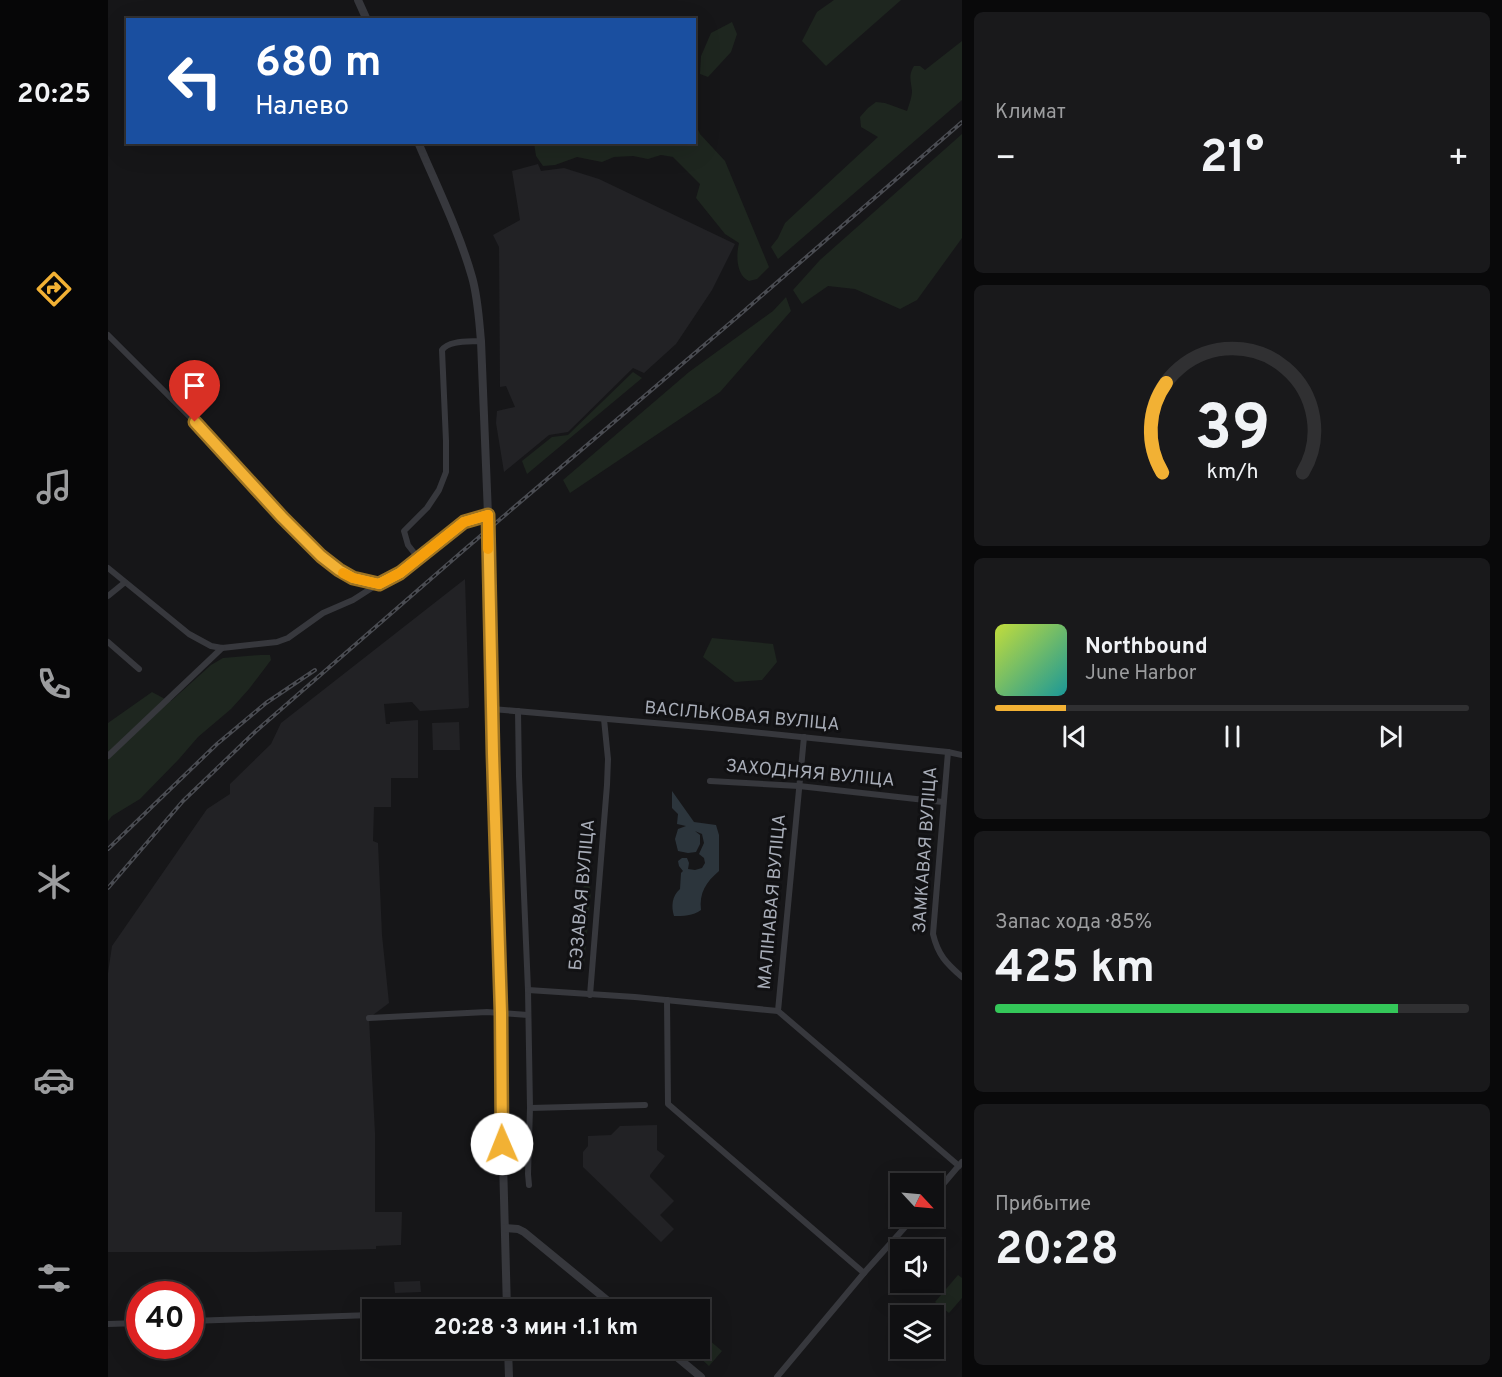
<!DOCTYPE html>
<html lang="ru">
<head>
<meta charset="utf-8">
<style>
  body { margin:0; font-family:Overpass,sans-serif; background:#19191b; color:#f1f3f6; height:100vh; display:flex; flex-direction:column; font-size:22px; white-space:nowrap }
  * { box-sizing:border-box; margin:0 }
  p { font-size:20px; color:#9c9d9f }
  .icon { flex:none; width:33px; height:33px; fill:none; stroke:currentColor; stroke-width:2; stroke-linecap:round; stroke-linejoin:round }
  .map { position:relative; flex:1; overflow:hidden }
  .details { display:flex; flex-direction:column; gap:12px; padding:12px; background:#09090a; width:540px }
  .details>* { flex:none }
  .guide { position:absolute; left:18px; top:18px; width:570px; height:126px; border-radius:0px; box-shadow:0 6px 24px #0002,0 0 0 2px #303032; background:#1a4fa0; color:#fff; overflow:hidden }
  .needle { width:39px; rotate:116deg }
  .controls { position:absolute; left:782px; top:1173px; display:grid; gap:12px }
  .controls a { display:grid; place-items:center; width:54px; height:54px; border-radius:0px; background:#101012; box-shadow:0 6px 24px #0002,0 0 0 2px #303032; font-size:30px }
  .speed { position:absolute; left:18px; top:1281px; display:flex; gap:12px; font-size:30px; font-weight:700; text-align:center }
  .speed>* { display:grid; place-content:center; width:78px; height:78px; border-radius:50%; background:#101012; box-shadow:0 6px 24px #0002,0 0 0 2px #303032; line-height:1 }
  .speed .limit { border:9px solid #d22; background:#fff; color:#111 }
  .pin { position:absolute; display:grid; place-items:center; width:51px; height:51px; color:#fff; margin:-62px -26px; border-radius:50% 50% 50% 0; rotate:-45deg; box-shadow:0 0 6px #0007 }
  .pin .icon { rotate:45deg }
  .me { position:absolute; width:66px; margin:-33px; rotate:359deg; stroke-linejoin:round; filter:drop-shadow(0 0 4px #0008) }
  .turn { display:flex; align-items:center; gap:21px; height:126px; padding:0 30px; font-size:27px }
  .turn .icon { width:78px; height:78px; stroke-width:2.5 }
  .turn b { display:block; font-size:42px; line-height:51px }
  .big { font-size:45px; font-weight:700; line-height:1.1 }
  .details .card { flex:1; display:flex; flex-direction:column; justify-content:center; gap:9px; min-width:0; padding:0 21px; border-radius:9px; background:#19191b }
  .details .dial { align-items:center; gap:0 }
  .dial svg { height:156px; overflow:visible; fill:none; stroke:#303032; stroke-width:7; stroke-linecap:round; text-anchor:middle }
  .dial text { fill:#f1f3f6; stroke:none }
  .song { display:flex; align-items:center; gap:18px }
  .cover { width:72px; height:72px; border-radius:9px; background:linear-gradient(135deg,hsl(70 70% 55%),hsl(180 70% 35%)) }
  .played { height:6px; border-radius:3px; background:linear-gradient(90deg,#f2b134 15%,#303032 15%) }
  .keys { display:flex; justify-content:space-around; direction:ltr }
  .heat { display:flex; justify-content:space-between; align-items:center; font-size:33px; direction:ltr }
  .charge { height:9px; border-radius:4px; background:linear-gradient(90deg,#34c759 85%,#303032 0) }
  .trip { position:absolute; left:254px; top:1299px; width:348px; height:60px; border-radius:0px; background:#101012; box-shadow:0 6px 24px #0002,0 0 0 2px #303032; font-weight:700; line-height:60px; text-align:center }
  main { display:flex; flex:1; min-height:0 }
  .dock { display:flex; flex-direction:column; width:108px; justify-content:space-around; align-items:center; background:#060607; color:#9c9d9f }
  .dock .icon { width:42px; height:42px }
  .dock .selected { color:#f2b134 }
  .dock b { font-size:27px; color:#f1f3f6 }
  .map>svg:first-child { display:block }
  .built { fill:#222225 }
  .green { fill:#1e261f }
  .water { fill:#2c353c }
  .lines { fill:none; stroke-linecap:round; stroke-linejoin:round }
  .minor { stroke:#37383d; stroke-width:6 }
  .tertiary { stroke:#37383d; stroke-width:8 }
  .rail-casing { stroke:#4a4c52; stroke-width:4 }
  .rail { stroke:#111113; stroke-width:1.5; stroke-dasharray:4.5; stroke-linecap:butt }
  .route-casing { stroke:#9d7322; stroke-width:15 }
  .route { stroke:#f2b134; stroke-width:10 }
  .slow { stroke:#f59e0b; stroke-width:10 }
  .labels { text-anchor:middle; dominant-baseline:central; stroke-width:6; stroke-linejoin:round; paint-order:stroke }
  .street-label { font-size:18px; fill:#a8adb8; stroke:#111113 }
</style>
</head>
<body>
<main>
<nav class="dock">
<b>20:25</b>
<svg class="icon selected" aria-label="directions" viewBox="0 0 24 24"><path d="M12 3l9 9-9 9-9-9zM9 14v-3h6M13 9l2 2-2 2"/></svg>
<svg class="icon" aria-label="music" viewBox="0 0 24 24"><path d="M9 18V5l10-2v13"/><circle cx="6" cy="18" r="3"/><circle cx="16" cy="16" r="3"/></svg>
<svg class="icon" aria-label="phone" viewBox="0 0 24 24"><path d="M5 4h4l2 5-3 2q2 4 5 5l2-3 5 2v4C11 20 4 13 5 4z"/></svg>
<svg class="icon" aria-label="climate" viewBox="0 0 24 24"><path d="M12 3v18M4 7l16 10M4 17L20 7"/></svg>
<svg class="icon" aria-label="car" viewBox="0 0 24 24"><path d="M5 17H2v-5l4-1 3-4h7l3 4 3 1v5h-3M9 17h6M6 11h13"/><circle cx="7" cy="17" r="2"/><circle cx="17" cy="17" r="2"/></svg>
<svg class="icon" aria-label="filters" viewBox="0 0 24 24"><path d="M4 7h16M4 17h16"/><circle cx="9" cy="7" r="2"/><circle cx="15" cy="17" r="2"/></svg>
</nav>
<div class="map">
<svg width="854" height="1377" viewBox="0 0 854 1377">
  <rect width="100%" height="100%" fill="#161618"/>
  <g class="built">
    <polygon points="430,164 433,171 456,168 491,179 627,244 604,290 568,344 536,373 525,368 460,432 441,435 396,472 388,423 389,411 407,407 398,386 392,387 391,247 385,235 412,220 404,171"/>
    <polygon points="357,579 361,706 360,708 312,711 304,702 276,704 278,724 282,724 282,722 310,720 310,778 283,778 283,807 266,807 265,841 270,843 274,935 281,1003 261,1018 267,1133 267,1212 294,1212 293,1245 268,1246 268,1249 149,1252 0,1252 0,973 4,946 99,809 122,794 122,784 163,744 173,723"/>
    <polygon points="351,722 352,750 325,750 324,723"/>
    <polygon points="549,1125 549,1150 557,1156 542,1175 542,1177 566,1201 552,1215 566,1229 553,1242 475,1167 475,1152 480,1146 480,1136 503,1135 512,1126"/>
    <polygon points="312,1281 313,1292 287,1293 286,1282"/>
  </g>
  <g class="green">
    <polygon points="726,0 793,0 718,66 694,41 709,12"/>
    <polygon points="624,22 629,34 623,52 600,77 592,74 593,56 603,33"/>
    <path d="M854,41V100L670,259L663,247L670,238L677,223L770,137L753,127L752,117L760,108L768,102L777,103L799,111C801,105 804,97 804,91C803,81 800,75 806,66H812L817,70Z"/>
    <path d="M587,123L592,134L617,161L661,267L649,279L641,281C628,275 628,255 631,243L617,234L588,198L592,184L565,157L553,155L540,159L525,156L506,157L494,162L469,157L447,165L435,166L428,156L426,143L586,142Z"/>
    <polygon points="854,134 854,238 809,300 792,309 747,289 720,286 694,304 685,290 712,260"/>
    <polygon points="678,297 683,311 612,392 462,493 455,480 581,372 665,311"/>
    <polygon points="525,372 534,378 419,474 414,461 444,437 460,435"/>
    <polygon points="604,638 665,644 669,662 654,680 627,682 595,657"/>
    <polygon points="152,655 162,655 163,660 141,689 123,709 90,737 71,759 32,799 4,816 0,821 0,723 44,692 57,699 63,701 103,665 115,658"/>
    <polygon points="480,881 483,891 476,966 466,965 471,915 468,896"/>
    <polygon points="850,1275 854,1278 854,1298 841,1313 827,1302"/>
    <polygon points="594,1334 614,1351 601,1366 582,1349 591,1348 591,1338"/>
  </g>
  <path class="water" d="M564,791L586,822L608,825L611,835V871C598,882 591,893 593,910C585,916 575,916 566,916C563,906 564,896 572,889L573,873L575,871L571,866L570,861L574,858H579L581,863L580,869L587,870L594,868L597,863L596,858L591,854L596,843L594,834L587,831L592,835V844L588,852L580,853L570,851L567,839L570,829L578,826L569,824L570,814L564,808Z"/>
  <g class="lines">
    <g class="minor">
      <path d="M0,335L87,422L174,517L213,556L231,570L245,578L271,583L292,573L311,559L300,545L296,531L319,508L331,490L338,472V441L334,350C341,340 361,342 373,341"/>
      <polyline points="311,559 356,522 380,515"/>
      <polyline points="0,568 81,634 103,646 114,648 169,642 180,638 215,613 245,600 270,584"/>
      <polyline points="0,596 16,583"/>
      <polyline points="0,642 31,669"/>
      <polyline points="384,709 604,728 840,752 854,755"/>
      <polyline points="410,711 411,776 420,990 422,1108 420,1174 421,1185"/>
      <polyline points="696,737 670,1011 851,1166"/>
      <path d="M840,752L825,934C830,955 838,963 854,977"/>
      <polyline points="0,756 114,648"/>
      <polyline points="602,781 691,786 835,802"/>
      <polyline points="420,990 527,997 670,1011"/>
      <polyline points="482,995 499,785 500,759 496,719"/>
      <polyline points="559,1000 560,1104 756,1273"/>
      <polyline points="261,1018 379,1012 420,1015"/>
      <polyline points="422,1108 537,1105"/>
      <polyline points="825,1196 854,1162"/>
      <polyline points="370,1310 399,1309"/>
      <polyline points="82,1321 264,1315"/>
      <polyline points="0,1324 32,1323"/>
      <polyline points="669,1377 756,1273 807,1216"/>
    </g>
    <g class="tertiary">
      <polyline points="250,0 259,20"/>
      <path d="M310,142C329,187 351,231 364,277C370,298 371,320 373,341L380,515L385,754L393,1013L394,1123L399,1310"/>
      <polyline points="397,1228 410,1229 416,1232 511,1310"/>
      <polyline points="400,1348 401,1377"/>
      <polyline points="558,1348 593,1377"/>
    </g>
    <g class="rail-casing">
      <g id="rail">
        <polyline points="0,849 109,744 158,703 207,670"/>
        <polyline points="0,888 75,801 148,731 356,550 628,318 854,122"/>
      </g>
    </g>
    <use href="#rail" class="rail"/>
  </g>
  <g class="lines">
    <g class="route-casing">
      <polyline id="route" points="87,422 174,517 213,556 231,570 245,578 271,584 292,573 356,522 380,515 385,754 393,1013 394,1144"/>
    </g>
    <use href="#route" class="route"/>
    <polyline class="slow" points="235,573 245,578 271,584 292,573 356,522 380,515 380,549"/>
  </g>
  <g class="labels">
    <g class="street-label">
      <text transform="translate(634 717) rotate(5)">ВАСІЛЬКОВАЯ ВУЛІЦА</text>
      <text transform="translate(702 774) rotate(5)">ЗАХОДНЯЯ ВУЛІЦА</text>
      <text transform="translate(818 850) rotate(-86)">ЗАМКАВАЯ ВУЛІЦА</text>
      <text transform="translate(475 895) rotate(-85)">БЭЗАВАЯ ВУЛІЦА</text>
      <text transform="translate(665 902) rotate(-85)">МАЛІНАВАЯ ВУЛІЦА</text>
    </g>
  </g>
</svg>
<div class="controls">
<a><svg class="needle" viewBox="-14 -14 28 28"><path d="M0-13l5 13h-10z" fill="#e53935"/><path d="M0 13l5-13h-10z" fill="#9c9d9f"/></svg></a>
<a><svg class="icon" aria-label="sound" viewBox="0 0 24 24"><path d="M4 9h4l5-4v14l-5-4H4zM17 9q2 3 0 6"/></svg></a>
<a><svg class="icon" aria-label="layers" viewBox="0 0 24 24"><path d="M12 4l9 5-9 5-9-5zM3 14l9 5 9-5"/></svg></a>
</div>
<div class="speed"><div class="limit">40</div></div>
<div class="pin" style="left:87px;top:422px;background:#d93025"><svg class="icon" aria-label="arrive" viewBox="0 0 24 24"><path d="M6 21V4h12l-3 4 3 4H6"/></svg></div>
<svg class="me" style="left:394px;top:1144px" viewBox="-20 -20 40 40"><circle r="19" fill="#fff"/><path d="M0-13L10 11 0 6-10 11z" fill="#f2b134"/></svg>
<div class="trip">20:28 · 3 мин · 1.1 km</div>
<div class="guide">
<div class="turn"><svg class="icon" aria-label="left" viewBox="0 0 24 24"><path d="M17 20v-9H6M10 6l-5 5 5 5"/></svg><div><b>680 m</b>Налево</div></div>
</div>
</div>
<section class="details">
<div class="card"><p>Климат</p>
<div class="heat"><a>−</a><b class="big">21°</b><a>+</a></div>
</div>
<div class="card dial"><svg viewBox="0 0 100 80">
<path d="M14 69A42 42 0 1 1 86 69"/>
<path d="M14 69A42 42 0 0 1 16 23" stroke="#f2b134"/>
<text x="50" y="56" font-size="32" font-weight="700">39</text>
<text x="50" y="72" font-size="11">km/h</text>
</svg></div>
<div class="card">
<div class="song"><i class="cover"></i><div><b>Northbound</b><p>June Harbor</p></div></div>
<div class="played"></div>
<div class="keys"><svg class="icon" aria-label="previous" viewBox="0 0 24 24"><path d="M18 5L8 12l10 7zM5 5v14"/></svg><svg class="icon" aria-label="pause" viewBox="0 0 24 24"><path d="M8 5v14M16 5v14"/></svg><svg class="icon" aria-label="next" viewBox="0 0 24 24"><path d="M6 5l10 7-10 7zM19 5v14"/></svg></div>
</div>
<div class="card"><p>Запас хода · 85%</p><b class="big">425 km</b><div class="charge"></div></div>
<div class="card"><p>Прибытие</p><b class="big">20:28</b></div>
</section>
</main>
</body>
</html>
